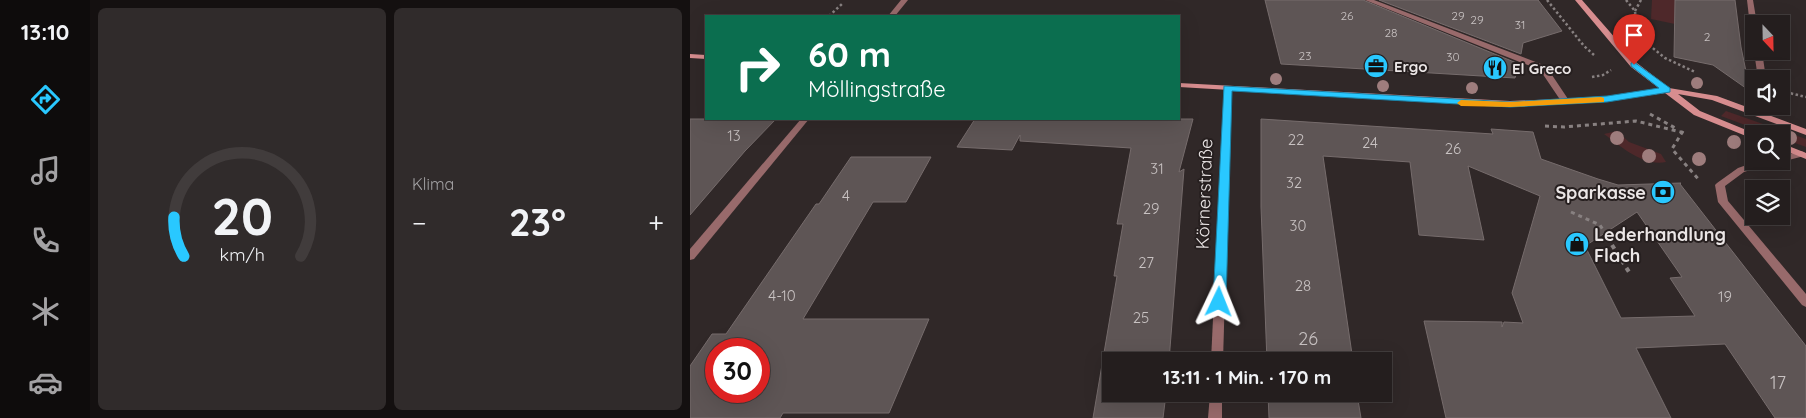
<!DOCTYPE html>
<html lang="de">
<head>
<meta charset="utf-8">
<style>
  body { margin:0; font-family:Quicksand,sans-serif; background:#302b2b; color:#f1f3f6; height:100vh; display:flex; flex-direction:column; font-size:19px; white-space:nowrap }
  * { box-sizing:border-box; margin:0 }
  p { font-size:16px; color:#a3a2a4 }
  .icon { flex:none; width:28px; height:28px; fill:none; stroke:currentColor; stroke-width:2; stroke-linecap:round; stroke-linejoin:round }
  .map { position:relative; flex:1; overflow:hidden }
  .panel { display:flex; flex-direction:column; gap:8px; padding:8px; background:#141010; width:600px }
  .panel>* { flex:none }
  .banner { position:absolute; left:15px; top:15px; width:475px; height:105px; border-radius:0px; box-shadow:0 5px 20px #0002,0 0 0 1px #413c3c; background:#0b6e4f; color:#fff; overflow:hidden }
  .needle { width:32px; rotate:158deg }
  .fabs { position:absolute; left:1055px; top:15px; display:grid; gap:10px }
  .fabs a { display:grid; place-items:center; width:45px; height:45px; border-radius:0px; background:#241e1e; box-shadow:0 5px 20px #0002,0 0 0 1px #413c3c; font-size:25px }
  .speed { position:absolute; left:15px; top:338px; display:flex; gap:10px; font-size:25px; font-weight:700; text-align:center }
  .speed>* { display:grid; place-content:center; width:65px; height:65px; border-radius:50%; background:#241e1e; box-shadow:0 5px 20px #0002,0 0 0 1px #413c3c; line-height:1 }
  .speed .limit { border:8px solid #d22; background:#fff; color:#111 }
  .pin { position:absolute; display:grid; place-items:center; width:42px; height:42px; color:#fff; margin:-51px -21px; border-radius:50% 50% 50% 0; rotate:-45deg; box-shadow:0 0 5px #0007 }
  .pin .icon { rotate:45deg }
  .me { position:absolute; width:55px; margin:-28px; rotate:2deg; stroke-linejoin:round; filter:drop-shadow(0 0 4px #0008) }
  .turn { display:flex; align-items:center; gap:18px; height:105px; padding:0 20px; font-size:22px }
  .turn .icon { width:65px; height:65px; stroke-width:2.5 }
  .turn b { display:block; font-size:35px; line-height:42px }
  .big { font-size:38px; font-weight:700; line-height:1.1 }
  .panel .widget { flex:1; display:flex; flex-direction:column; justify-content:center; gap:8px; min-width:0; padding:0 18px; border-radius:8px; background:#302b2b }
  .panel .dial { align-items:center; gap:0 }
  .dial svg { height:130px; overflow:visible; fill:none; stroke:#413c3c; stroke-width:7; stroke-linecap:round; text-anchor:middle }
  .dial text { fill:#f1f3f6; stroke:none }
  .heat { display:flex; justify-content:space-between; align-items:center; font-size:28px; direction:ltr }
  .panel .tiles { flex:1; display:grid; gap:8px; grid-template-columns:repeat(2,1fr) }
  .trip { position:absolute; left:412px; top:352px; width:290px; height:50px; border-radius:0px; background:#241e1e; box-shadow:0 5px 20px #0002,0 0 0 1px #413c3c; font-weight:700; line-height:50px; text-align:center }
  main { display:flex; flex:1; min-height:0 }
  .menu { display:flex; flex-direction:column; width:90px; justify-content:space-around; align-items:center; background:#0e0c0c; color:#a3a2a4 }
  .menu .icon { width:35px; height:35px }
  .menu .current { color:#29c8ff }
  .menu b { font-size:22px; color:#f1f3f6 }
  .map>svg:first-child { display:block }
  .green { fill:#4e282a }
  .building { fill:#5e5555; stroke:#766c6c; fill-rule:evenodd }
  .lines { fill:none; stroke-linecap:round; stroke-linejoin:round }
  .path-far2 { stroke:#888181; stroke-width:2.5; stroke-dasharray:2.5 2.5; stroke-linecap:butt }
  .path-far1 { stroke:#888181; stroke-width:3; stroke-dasharray:4 4; stroke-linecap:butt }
  .path { stroke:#888181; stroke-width:4; stroke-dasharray:4.5 4.5; stroke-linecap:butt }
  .lane { fill:#986a6b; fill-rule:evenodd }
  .street { fill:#986a6b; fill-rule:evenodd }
  .secondary { fill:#d78d8f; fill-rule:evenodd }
  .tree { fill:#9e7d7d }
  .route { fill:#29c8ff; stroke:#1b82a6 }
  .slow { fill:#f59e0b }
  .labels { text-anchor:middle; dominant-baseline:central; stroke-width:4; stroke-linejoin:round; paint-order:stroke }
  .far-number-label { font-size:12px; fill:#c8c2c2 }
  .far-poi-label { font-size:15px; font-weight:bold; fill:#ebe6e6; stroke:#261f1f; text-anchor:start }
  .number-label { font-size:15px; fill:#c8c2c2 }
  .poi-label { font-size:18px; font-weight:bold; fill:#ebe6e6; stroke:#261f1f; text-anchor:end }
  .street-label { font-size:18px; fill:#ebe6e6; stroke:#261f1f }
  .near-number-label { font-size:18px; fill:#c8c2c2 }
</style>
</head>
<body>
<main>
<nav class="menu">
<b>13:10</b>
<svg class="icon current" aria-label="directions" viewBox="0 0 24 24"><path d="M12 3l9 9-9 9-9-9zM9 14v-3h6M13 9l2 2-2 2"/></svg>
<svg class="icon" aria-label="music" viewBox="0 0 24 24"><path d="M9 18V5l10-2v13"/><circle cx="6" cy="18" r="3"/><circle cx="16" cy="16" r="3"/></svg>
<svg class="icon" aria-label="phone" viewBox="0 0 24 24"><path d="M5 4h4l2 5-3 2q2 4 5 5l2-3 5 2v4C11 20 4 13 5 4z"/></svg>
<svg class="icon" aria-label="climate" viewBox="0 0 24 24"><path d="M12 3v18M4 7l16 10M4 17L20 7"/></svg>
<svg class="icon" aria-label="car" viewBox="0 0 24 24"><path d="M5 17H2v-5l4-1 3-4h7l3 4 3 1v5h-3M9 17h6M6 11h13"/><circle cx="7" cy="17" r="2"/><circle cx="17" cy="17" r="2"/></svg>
</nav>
<section class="panel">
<div class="tiles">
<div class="widget dial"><svg viewBox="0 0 100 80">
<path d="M14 69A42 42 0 1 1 86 69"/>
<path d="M14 69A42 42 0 0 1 8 45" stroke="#29c8ff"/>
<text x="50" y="56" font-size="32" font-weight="700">20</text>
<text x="50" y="72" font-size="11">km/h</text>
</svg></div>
<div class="widget"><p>Klima</p>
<div class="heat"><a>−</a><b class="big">23°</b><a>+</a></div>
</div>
</div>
</section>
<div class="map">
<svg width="1116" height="418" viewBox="0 0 1116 418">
  <rect width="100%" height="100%" fill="#302828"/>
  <g class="green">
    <polygon points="962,0 985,0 985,24 961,19"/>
    <polygon points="1036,111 1116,139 1116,147 1091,138 1091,134 1079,134 1031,116"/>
    <path d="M927,131L939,142L971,154L976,162C954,167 930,146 914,134Z"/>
  </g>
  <g class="building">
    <polygon points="575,0 673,0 829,64 825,78 591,64"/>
    <polygon points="689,0 848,0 872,31 833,43 831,54"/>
    <polygon points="985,0 1045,0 1051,47 1060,91 1023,65 984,57"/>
    <polygon points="0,119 86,119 55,151 0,215"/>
    <polygon points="285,119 503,119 489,172 494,169 479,361 421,361 421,394 476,394 473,418 403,418 427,276 424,276 433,224 427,224 441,148 330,141 330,135 322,150 267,147"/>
    <path d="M571,119L803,134L801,129L843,132L851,159L908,179L928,185L991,183L990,184L1116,346V418H1085L1035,344L946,348L981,418H756L734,321L812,322V327L814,322L833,323L822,293L850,196L778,166L794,240L729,235L720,162L633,156L663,361H577L571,207ZM947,212L992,277L980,278L1005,316L931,318L895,246Z"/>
    <path d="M161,157H241L216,202H183L113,319H239L199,413H93L90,418H0V366L22,334H36L126,204H129ZM26,349H69V391H26Z"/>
    <polygon points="578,394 667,394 671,418 579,418"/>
  </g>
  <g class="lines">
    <g class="path-far2">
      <polyline points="857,0 894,46 904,55"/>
      <polyline points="936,0 945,11 947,34"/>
      <polyline points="945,11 951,0"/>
      <polyline points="139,16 153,3"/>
      <polyline points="959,45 975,58 1005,72"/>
      <polyline points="902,77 913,75 921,70"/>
      <polyline points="1091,91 1116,97"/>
    </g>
    <g class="path-far1">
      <polyline points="960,114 987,129"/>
      <polyline points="855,126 874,127 946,121 995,133"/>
      <polyline points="993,131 982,149 1010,181"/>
      <polyline points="881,212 910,225 923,246"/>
    </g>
    <polyline class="path" points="922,245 939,272"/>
    <g class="lane">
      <polygon points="1057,0 1063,0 1067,24 1064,24 1064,28 1060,26"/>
      <polygon points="1064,51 1072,51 1076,79 1068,79"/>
    </g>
    <g class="street">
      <polygon points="211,0 218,0 205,16 198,16"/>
      <polygon points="675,0 684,0 856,66 880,102 879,104 873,104 850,70"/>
      <polygon points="534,86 537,86 541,88 533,361 521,361"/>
      <polygon points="111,119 119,119 4,259 0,260 0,249"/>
      <polygon points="1111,151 1114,152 1116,154 1114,156 1091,162 1088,161 1091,161 1091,156"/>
      <polygon points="1068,161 1083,161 1082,163 1054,172 1035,186 1038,201 1116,294 1116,307 1112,305 1028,202 1025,185 1027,183 1048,168"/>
      <polygon points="520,394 532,394 532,418 518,418"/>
    </g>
    <g class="secondary">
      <polygon points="885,0 892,0 947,63 979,88 1027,96 1116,129 1116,135 1022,100 988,94 1010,111 1066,134 1064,134 1064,139 1061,138 1004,115 975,93 917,101 820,107 489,87 489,83 820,101 917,97 970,89 941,67"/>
      <polygon points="0,54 16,55 16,59 0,58"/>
      <polygon points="1091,143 1116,153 1116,159 1091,149"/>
    </g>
  </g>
  <g class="tree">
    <circle cx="586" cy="79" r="6"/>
    <circle cx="1007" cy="83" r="6"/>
    <circle cx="693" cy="86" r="6"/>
    <circle cx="782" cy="88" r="6"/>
    <circle cx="927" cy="138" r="7"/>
    <circle cx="1100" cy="138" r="7"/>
    <circle cx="1044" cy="142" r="7"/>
    <circle cx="959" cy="156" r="7"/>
    <circle cx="1009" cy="159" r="7"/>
  </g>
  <polygon class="route" points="944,62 980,88 980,92 917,102 820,107 542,91 536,302 534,306 529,308 525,306 523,302 534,86 820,102 917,96 969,88 941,66 941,63"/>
  <polygon class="slow" points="911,97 914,98 914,102 820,107 771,106 767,103 771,100 820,102"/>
  <defs>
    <g id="office-disc" transform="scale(1.25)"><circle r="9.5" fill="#29c8ff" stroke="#261f1f"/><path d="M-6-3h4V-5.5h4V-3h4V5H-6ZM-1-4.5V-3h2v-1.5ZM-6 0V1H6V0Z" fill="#111"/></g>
    <g id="restaurant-disc" transform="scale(1.25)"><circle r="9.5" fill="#29c8ff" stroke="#261f1f"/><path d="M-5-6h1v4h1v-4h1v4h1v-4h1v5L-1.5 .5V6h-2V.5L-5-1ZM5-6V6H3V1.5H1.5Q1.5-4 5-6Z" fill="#111"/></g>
    <g id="bank-disc" transform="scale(1.25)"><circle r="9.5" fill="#29c8ff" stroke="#261f1f"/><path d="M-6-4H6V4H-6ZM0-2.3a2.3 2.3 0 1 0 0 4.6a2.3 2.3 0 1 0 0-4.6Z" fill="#111"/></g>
    <g id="shop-disc" transform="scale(1.25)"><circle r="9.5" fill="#29c8ff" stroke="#261f1f"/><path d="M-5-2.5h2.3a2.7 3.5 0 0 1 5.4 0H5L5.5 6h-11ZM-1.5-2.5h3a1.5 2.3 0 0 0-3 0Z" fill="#111"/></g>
  </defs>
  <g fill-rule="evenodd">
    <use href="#office-disc" x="686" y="66"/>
    <use href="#restaurant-disc" x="805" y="68"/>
    <use href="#bank-disc" x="973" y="192"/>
    <use href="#shop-disc" x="887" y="244"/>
  </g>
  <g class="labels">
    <g class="far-number-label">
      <text x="657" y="15">26</text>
      <text x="768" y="15">29</text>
      <text x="787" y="19">29</text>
      <text x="830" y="24">31</text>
      <text x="701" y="32">28</text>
      <text x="1017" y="36">2</text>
      <text x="615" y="55">23</text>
      <text x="763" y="56">30</text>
    </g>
    <g class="far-poi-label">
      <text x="704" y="66">Ergo</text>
      <text x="822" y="68">El Greco</text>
    </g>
    <g class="number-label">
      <text x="44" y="135">13</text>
      <text x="606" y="139">22</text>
      <text x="680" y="142">24</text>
      <text x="763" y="148">26</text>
      <text x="467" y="168">31</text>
      <text x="604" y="182">32</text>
      <text x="156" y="195">4</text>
      <text x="461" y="208">29</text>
      <text x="608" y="225">30</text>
      <text x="456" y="262">27</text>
      <text x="613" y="285">28</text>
      <text x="92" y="295">4-10</text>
      <text x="1035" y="296">19</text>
      <text x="451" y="317">25</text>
    </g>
    <g class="poi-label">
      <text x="956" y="192">Sparkasse</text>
      <text x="904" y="234" text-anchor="start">Lederhandlung<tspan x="904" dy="21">Flach</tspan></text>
    </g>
    <g class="street-label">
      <text transform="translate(514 194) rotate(-88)">Körnerstraße</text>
    </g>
    <g class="near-number-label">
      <text x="618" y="338">26</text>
      <text x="1088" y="382">17</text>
    </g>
  </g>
</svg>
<div class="fabs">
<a><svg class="needle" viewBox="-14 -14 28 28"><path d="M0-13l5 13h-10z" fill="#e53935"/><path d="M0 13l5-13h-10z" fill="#a3a2a4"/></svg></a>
<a><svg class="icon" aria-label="sound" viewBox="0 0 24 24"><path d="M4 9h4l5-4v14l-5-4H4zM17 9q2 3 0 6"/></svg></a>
<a><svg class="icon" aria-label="search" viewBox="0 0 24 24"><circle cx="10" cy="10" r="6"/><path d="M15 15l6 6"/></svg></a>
<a><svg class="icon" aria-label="layers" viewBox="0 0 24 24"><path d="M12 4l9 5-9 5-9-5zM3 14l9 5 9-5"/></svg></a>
</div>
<div class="speed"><div class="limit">30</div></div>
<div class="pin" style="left:944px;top:65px;background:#d93025"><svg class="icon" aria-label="arrive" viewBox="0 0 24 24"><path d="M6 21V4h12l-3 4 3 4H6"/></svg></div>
<svg class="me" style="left:529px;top:302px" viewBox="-20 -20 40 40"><path d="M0-17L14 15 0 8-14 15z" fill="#29c8ff" stroke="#fff" stroke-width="4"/></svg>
<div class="trip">13:11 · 1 Min. · 170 m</div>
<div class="banner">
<div class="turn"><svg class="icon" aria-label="right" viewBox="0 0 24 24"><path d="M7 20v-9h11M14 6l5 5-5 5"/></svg><div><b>60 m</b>Möllingstraße</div></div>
</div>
</div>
</main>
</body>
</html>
